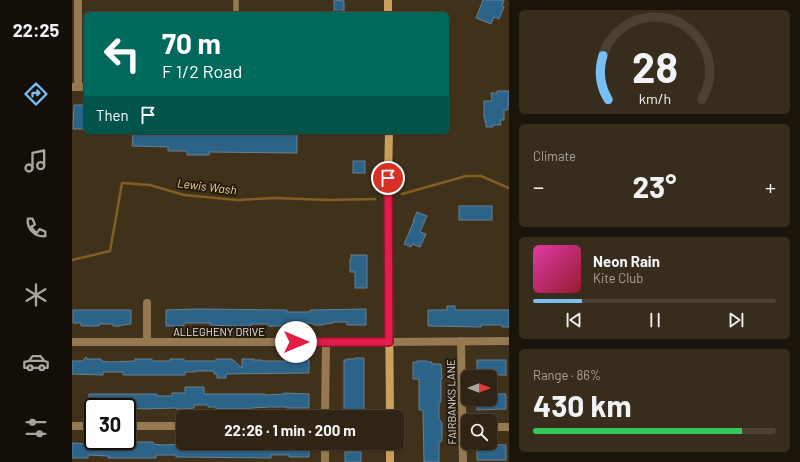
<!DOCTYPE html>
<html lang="en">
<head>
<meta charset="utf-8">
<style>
  body { margin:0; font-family:Barlow,sans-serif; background:#382d1d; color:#f1f3f6; height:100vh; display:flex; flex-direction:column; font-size:15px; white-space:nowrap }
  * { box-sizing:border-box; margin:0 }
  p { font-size:13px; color:#a8a5a0 }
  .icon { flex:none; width:22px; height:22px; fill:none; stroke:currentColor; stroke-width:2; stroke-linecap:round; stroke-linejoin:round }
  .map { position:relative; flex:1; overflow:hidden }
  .drawer { display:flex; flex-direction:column; gap:10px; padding:10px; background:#1a140b; width:291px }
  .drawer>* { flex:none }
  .hud { position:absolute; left:12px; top:12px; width:365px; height:122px; border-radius:6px; box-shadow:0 1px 3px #0004,0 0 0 1px #4b4234; background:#00695c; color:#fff; overflow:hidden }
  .needle { width:26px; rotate:90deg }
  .controls { position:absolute; left:389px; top:370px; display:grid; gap:8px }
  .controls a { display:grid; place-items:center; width:36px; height:36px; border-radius:6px; background:#302514; box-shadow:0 1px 3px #0004,0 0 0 1px #4b4234; font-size:20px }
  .speed { position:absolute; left:12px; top:398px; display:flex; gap:8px; font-size:20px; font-weight:700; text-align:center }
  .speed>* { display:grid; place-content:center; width:52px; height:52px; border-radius:50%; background:#302514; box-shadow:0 1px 3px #0004,0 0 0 1px #4b4234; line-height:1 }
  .speed .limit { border:2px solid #111; border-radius:6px; background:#fff; color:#111 }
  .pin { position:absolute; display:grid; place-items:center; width:34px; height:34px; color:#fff; margin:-17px; border:2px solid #fff; border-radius:50%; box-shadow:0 1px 4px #0007 }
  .me { position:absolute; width:44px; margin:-22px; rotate:90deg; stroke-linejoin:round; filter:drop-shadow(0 0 3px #0008) }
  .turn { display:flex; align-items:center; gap:14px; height:84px; padding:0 12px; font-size:18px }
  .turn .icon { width:52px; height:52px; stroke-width:2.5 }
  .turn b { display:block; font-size:28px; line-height:34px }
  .then { display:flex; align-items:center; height:38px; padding:0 12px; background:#0003; gap:8px; font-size:15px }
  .big { font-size:30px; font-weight:700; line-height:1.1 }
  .drawer .card { flex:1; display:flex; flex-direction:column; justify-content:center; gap:6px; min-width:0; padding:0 14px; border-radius:6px; background:#382d1d }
  .drawer .dial { align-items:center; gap:0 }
  .dial svg { height:104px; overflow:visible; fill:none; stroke:#4b4234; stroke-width:7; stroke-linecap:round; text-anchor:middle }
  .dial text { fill:#f1f3f6; stroke:none }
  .song { display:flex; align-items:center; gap:12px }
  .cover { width:48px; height:48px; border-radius:6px; background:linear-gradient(135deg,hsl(320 70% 55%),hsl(350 70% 35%)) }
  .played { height:4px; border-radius:2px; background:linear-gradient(90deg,#76c0f7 20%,#4b4234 20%) }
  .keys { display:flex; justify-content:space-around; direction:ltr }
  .heat { display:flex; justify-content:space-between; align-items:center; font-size:22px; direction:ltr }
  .charge { height:6px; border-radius:3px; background:linear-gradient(90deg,#34c759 86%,#4b4234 0) }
  .trip { position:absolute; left:104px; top:410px; width:228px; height:40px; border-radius:6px; background:#302514; box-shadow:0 1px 3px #0004,0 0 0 1px #4b4234; font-weight:700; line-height:40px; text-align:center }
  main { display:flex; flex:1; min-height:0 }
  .tab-bar { display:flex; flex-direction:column; width:72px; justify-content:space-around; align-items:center; background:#130f08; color:#a8a5a0 }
  .tab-bar .icon { width:28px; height:28px }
  .tab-bar .active { color:#76c0f7 }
  .tab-bar b { font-size:18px; color:#f1f3f6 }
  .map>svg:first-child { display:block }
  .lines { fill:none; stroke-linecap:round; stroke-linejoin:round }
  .stream { stroke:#805f27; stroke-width:2.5 }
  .building { fill:#2c6389; stroke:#688194 }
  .lane { stroke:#947951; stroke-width:5.5 }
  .street { stroke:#947951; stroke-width:8 }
  .secondary { stroke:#caa05d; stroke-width:8 }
  .route-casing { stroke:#92132f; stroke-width:10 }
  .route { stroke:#e11d48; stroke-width:7 }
  .labels { text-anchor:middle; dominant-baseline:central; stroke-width:4; stroke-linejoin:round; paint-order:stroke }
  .street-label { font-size:11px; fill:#e7ded1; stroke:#211b11 }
  .water-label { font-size:12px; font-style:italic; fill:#fad192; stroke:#211b11 }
</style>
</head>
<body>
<main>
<nav class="tab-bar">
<b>22:25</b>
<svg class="icon active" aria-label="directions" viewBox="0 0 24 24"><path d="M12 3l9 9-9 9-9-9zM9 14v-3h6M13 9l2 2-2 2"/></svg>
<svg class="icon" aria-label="music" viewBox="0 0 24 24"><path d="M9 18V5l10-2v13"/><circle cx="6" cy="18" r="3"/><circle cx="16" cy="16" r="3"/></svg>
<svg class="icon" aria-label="phone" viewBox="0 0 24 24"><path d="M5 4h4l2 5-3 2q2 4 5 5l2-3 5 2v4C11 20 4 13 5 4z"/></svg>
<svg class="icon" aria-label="climate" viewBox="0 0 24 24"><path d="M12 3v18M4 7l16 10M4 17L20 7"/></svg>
<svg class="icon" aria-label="car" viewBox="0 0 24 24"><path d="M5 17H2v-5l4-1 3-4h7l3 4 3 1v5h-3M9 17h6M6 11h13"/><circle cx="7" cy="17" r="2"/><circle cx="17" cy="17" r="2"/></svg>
<svg class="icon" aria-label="filters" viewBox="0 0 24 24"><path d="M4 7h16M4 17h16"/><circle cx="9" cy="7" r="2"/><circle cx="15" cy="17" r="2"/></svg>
</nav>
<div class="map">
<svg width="437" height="462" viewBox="0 0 437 462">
  <rect width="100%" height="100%" fill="#40311b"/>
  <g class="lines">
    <g class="stream">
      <polyline points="330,194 394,176 409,176 437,188"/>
      <polyline points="0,260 38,251 50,183 78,185 112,195 165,200 203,198 256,200 303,199"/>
    </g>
  </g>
  <g class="building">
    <polygon points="262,0 272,1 272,13 262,13"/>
    <polygon points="411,0 432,0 430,6 432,7 427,19 422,17 419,24 404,18"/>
    <polygon points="425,91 437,91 436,110 432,110 432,120 428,120 429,125 421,125 421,127 414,127 414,122 413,122 413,118 412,118 412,101 420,101 419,93 425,93"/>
    <polygon points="2,105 14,105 14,129 1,129"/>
    <polygon points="61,132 225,132 225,153 137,152 137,155 115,155 115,151 96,151 96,147 60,146"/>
    <rect x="281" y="161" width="12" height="12"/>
    <rect x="387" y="206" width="33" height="14"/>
    <polygon points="345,212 355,216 348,232 354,234 348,247 340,244 339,247 332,244 342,221 341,221"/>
    <polygon points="279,255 295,255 295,288 283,288 283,272 278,272 278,259 279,259"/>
    <polygon points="375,306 383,306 383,310 437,310 437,327 430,327 430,325 409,325 409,327 356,326 356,310 375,310"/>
    <polygon points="125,309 215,310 215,312 238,312 238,310 294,309 294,325 275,325 275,322 261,322 261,323 253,324 250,325 242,325 242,324 235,323 214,323 214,326 200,326 198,327 195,324 179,324 179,326 161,326 138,325 138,323 112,323 112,326 94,326 94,310"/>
    <polygon points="1,310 59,310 59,324 51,325 48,326 41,326 41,324 27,324 27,326 9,326 9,323 1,323"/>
    <polygon points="14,357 15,359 29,359 29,361 37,362 63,361 63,359 80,359 80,361 98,361 98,359 112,359 112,361 144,361 144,359 160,359 170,368 170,359 182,359 182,360 190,360 190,361 215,361 215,359 232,359 237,360 237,373 154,374 154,378 145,378 145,374 142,374 142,371 124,371 124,372 113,372 113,375 51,375 51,372 31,372 31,375 0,374 0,361 10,361"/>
    <polygon points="283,358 292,358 292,413 272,412 272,360 275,360 275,359 283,359"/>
    <rect x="405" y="360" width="29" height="15"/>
    <polygon points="345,361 355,361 355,362 360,362 360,364 369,364 370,379 369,379 369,402 367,402 367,419 370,423 370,438 369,442 367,442 367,462 352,462 351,410 347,410 347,379 341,379 341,362 345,362"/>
    <polygon points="113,387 132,387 132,394 193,394 193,395 212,394 212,393 237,394 237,408 215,408 215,407 198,407 179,408 179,409 144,409 144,407 136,407 136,405 122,405 122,408 112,409 104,409 104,408 71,409 63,408 63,407 17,407 17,394 85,394 85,396 100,396 100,393 113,393"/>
    <polygon points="418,394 434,394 434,409 405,410 405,399 418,399"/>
    <polygon points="39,442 81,442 81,444 90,445 111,444 111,443 142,444 142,443 190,443 190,444 219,444 219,443 237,443 237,457 217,457 217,455 199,455 199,458 104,457 104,455 84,455 84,458 36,458 36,456 16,455 16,458 0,458 0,443 39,445"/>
    <polygon points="405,444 434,445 434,460 405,460"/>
    <rect x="273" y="452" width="16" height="10"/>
  </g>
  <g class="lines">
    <polyline class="lane" points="164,0 164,14"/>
    <g class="street">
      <polyline points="6,0 6,87"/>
      <polyline points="0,87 14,87"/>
      <polyline points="389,341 391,462"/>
      <polyline points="0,342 317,342 437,341"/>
      <polyline points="75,342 75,303"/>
      <polyline points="253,417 254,342"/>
      <polyline points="0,426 21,426"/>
      <polyline points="55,426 111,426"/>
      <polyline points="418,427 437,427"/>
      <polyline points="253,462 253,443"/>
    </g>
    <g class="secondary">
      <polyline points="316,0 316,14"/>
      <polyline points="317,132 316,178 318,417"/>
      <polyline points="318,443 318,462"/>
    </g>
  </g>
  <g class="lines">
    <g class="route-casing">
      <polyline id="route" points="224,342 317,342 316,178"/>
    </g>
    <use href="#route" class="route"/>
  </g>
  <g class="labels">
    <g class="street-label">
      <text x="147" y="331">ALLEGHENY DRIVE</text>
      <text transform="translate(379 402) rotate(-91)">FAIRBANKS LANE</text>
    </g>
    <g class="water-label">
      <text transform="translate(135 186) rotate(7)">Lewis Wash</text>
    </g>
  </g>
</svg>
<div class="controls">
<a><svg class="needle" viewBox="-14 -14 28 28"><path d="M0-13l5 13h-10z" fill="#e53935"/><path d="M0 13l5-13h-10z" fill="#a8a5a0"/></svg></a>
<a><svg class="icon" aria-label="search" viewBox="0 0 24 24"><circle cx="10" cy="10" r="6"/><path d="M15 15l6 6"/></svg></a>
</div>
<div class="speed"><div class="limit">30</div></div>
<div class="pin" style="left:316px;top:178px;background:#d93025"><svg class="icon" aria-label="arrive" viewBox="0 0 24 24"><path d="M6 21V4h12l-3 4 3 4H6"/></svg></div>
<svg class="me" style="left:224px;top:342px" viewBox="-20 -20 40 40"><circle r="19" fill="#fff"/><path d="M0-13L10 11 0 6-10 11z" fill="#e11d48"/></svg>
<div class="trip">22:26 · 1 min · 200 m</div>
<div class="hud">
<div class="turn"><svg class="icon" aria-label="left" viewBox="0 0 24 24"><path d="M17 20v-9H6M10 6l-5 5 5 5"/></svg><div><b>70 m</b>F 1/2 Road</div></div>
<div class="then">Then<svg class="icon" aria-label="arrive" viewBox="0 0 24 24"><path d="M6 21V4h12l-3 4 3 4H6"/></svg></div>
</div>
</div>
<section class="drawer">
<div class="card dial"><svg viewBox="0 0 100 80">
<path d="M14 69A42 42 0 1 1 86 69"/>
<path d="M14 69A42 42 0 0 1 10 35" stroke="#76c0f7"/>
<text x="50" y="56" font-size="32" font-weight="700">28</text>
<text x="50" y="72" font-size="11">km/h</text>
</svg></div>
<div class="card"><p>Climate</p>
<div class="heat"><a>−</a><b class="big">23°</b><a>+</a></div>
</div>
<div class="card">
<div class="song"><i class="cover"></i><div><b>Neon Rain</b><p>Kite Club</p></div></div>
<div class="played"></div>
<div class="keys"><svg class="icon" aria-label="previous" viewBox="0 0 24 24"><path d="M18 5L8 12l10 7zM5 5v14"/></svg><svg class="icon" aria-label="pause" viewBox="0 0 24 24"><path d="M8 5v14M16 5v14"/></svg><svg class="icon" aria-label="next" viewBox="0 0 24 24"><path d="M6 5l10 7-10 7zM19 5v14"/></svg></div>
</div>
<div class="card"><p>Range · 86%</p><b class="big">430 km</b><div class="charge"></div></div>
</section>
</main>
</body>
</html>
